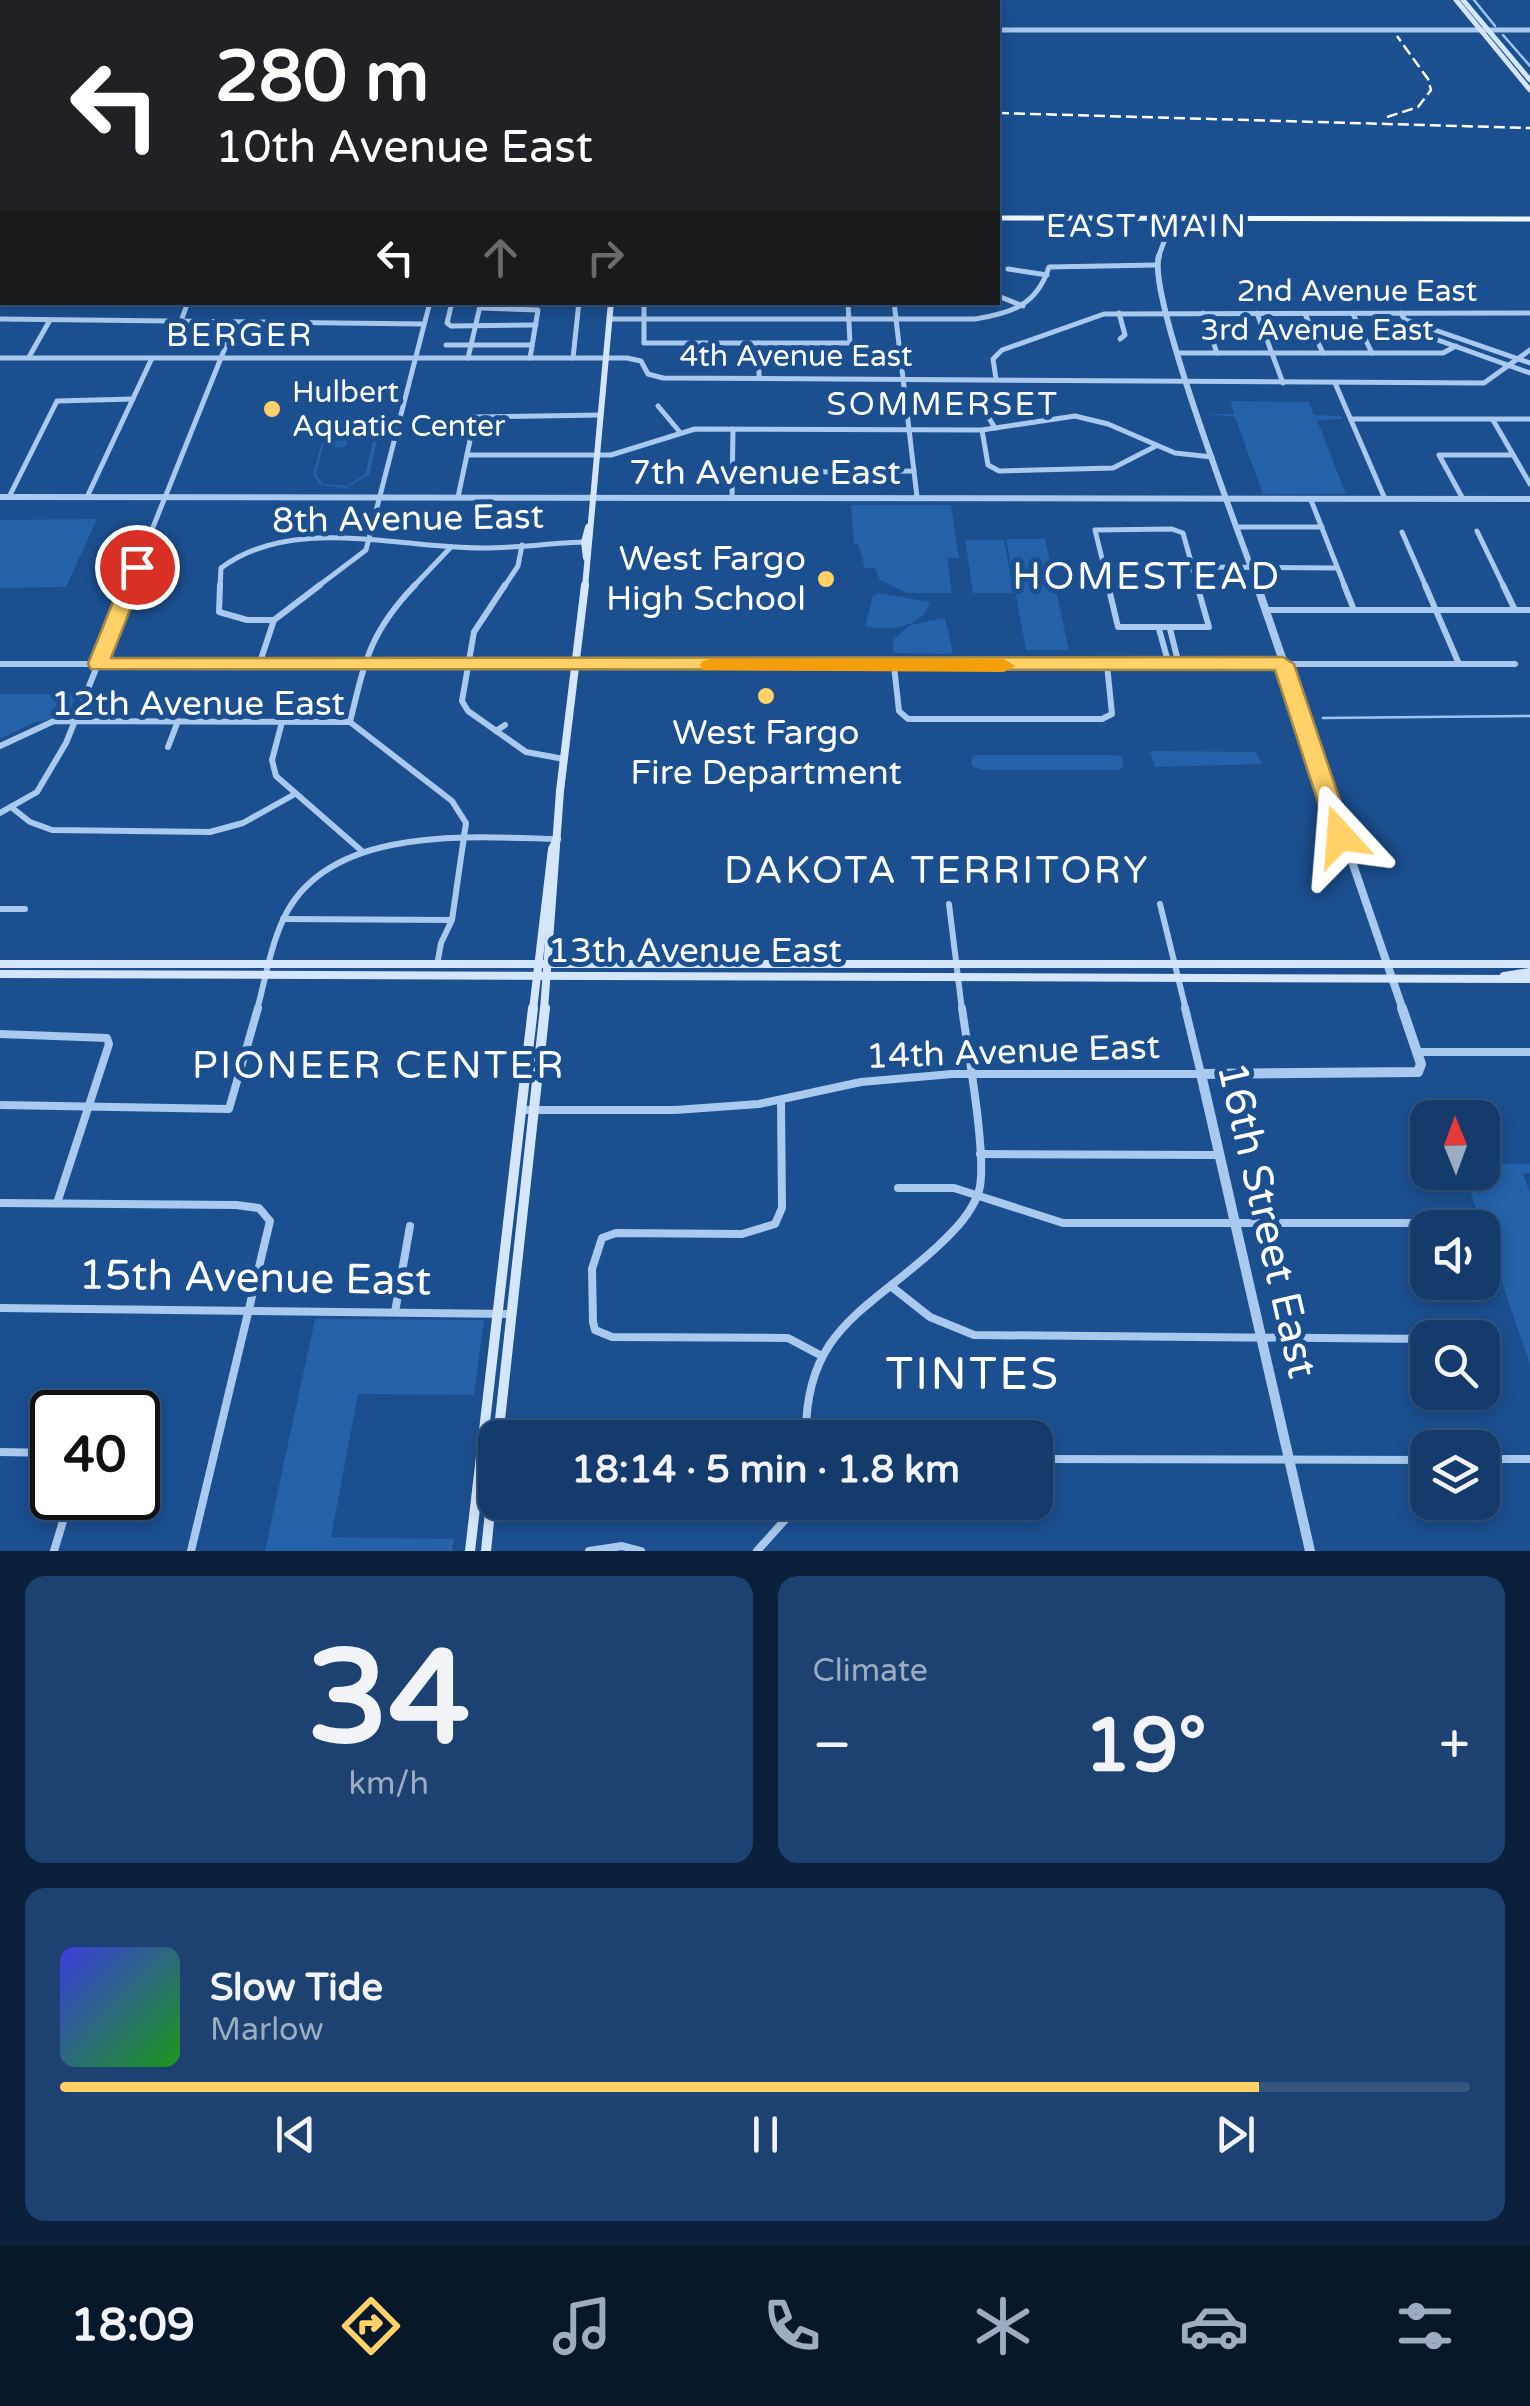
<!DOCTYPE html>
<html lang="en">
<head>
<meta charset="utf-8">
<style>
  body { margin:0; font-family:"Varela Round",sans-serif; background:#1d4271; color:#f1f3f6; height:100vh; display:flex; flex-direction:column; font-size:38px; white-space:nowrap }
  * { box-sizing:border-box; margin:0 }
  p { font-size:32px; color:#9dadc1 }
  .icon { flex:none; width:55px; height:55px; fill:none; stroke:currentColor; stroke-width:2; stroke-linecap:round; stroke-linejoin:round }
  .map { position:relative; height:1551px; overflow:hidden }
  .sheet { display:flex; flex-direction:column; gap:25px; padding:25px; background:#0b203b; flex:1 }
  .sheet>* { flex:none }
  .banner { position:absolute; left:0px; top:0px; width:1000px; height:305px; box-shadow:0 5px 15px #0003,0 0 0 2px #33557e; background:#202124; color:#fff; overflow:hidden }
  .needle { width:65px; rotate:359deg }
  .buttons { position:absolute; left:1410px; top:1100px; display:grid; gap:20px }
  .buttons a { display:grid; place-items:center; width:90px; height:90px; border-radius:20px; background:#143b6b; box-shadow:0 5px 15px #0003,0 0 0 2px #33557e; font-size:50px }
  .speed { position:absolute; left:30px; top:1390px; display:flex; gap:20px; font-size:50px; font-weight:700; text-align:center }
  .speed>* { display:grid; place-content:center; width:130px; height:130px; border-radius:50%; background:#143b6b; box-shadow:0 5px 15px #0003,0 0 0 2px #33557e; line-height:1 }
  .speed .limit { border:5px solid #111; border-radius:15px; background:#fff; color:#111 }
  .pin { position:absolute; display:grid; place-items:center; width:85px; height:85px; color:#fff; margin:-42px; border:5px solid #fff; border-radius:50%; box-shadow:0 2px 10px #0007 }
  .me { position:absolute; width:110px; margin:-55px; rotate:341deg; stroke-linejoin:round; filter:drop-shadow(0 0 8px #0008) }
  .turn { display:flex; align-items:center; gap:35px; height:210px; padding:0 50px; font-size:45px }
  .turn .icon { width:130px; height:130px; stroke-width:2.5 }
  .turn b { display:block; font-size:70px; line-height:85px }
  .lanes { display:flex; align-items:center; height:95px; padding:0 50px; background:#0003; justify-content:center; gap:50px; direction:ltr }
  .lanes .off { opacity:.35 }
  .big { font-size:75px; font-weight:800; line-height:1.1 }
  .sheet .widget { flex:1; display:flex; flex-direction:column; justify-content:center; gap:15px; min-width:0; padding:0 35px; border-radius:20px; background:#1d4271 }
  .sheet .dial { align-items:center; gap:0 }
  .dial b { font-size:130px; line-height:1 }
  .song { display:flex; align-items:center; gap:30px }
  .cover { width:120px; height:120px; border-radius:15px; background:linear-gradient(135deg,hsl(240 70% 55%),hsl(120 70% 35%)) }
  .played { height:10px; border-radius:5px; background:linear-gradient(90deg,#ffd166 85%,#33557e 85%) }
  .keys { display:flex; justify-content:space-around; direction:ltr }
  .heat { display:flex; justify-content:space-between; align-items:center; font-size:55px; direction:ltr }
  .sheet .tiles { flex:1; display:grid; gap:25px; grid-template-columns:1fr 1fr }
  .widget:last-child { grid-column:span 2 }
  .trip { position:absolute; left:478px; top:1420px; width:575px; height:100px; border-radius:20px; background:#143b6b; box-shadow:0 5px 15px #0003,0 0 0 2px #33557e; font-weight:800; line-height:100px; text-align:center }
  .dock { display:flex; height:160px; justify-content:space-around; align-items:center; background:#08182b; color:#9dadc1 }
  .dock .icon { width:70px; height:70px }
  .dock .selected { color:#ffd166 }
  .dock b { font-size:45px; color:#f1f3f6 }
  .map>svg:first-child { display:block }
  .green { fill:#2461a8; fill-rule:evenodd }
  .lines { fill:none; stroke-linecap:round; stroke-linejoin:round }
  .stream { stroke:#9cc4f0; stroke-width:2.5 }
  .minor-far3 { stroke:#a9c9ee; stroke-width:4 }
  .minor-far2 { stroke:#a9c9ee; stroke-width:5 }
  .minor-far1 { stroke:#a9c9ee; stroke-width:6 }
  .minor { stroke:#a9c9ee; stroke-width:8 }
  .tertiary-far3 { stroke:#a9c9ee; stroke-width:5 }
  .tertiary-far2 { stroke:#a9c9ee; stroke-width:6 }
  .tertiary-far1 { stroke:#a9c9ee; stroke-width:8 }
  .tertiary { stroke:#a9c9ee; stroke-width:10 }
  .secondary-far3 { stroke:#d6e6fa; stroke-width:5 }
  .secondary-far2 { stroke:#d6e6fa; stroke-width:6 }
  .secondary-far1 { stroke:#d6e6fa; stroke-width:8 }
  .secondary { stroke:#d6e6fa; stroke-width:10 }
  .primary { stroke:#f0f6ff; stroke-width:5 }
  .rail { stroke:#fff; stroke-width:2.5; stroke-dasharray:11 5; stroke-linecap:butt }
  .route { fill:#ffd166; stroke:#a68842; stroke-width:2.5 }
  .slow { fill:#f59e0b }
  .poi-dot { fill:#ffd166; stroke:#1b4f8f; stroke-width:4 }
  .labels { text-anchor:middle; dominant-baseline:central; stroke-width:10; stroke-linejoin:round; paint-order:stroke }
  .far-street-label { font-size:30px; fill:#fff; stroke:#1b4f8f }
  .far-poi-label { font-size:30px; fill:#fff; stroke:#1b4f8f; text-anchor:start }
  .far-neighbourhood-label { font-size:32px; letter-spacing:2.5px; fill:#fff; stroke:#1b4f8f }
  .street-label { font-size:35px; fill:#fff; stroke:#1b4f8f }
  .poi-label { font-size:35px; fill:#fff; stroke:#1b4f8f; text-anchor:end }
  .neighbourhood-label { font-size:38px; letter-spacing:2.5px; fill:#fff; stroke:#1b4f8f }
  .near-street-label { font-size:42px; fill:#fff; stroke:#1b4f8f }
  .near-neighbourhood-label { font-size:45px; letter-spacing:2.5px; fill:#fff; stroke:#1b4f8f }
</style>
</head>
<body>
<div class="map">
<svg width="1530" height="1551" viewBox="0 0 1530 1551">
  <rect width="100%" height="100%" fill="#1b4f8f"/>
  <g class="green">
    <polygon points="1230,401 1309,402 1314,415 1341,416 1343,419 1317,420 1346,494 1263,494 1235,417 1205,414 1234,414"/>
    <path d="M354,419L372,421L380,429L369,475L346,488L320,485L313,475C321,448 322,423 354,419ZM354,420L375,428H336L335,447H345L351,436H373L376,429L365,475L346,486L323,484L316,474C323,449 324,425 354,420Z"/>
    <polygon points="851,505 951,505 959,558 947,558 952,593 907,593 880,580 875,568 865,568 858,544 854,544"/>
    <polygon points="97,519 66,587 0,588 0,520"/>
    <polygon points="1006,539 1045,539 1069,650 1026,650"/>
    <polygon points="965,540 1004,540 1014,593 973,593"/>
    <path d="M879,593L930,602C922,629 888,631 865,626L873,596Z"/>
    <polygon points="945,618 953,652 950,654 893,653 893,640 910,625"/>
    <polygon points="0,694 77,694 67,717 35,722 0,739"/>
    <polygon points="1154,751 1256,752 1262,764 1155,767 1150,753"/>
    <polygon points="976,755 1116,755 1122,757 1124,767 1119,770 981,770 972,766 971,758"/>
    <polygon points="1483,1163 1530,1164 1530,1173 1523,1174 1530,1193 1530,1364 1464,1173 1482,1172"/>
    <polygon points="315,1319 484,1320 474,1395 358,1394 331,1537 454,1539 452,1551 265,1551"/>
  </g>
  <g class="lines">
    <g class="stream">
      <polyline points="1474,0 1495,26"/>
      <polyline points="1503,35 1530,66"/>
      <polyline points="1323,718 1530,716"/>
    </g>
    <g class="minor-far3">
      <polyline points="998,50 998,69"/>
      <polyline points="0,201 2,197"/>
    </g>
    <g class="minor-far2">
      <polyline points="1008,269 1047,275"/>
      <polyline points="998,296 1023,306"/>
      <polyline points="452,302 447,323 451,326 536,325"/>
      <polyline points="644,302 644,343 850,343 848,302"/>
      <polyline points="894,302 917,497"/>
      <polyline points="480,308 538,310 530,358"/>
      <polyline points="1119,313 1125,335 1120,339"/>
      <polyline points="1203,313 1217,353"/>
      <polyline points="1257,313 1283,383"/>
      <polyline points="1401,313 1410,330 1530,373"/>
      <polyline points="1305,314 1323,353"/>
      <polyline points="1353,314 1372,353"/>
      <polyline points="0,319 424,324"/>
      <path d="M610,319H975C1012,313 1037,305 1049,267L1156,265"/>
      <polyline points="1406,320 1530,363"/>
      <polyline points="181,321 188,302"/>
      <polyline points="759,343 759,378"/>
      <polyline points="446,345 532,345"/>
      <polyline points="1177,353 1443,353 1456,346"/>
      <polyline points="29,357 50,320"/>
      <polyline points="0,358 627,358 641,361 648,374 663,378 1484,383 1530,350"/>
      <polyline points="468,358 481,302"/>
      <polyline points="573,358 579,302"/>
      <polyline points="996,379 993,359 1002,350 1104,314 1530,313"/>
      <polyline points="1335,383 1385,499"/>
      <polyline points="658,406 679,431"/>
      <polyline points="989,418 995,428"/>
      <polyline points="1351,419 1530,419"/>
      <polyline points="1493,420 1530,484"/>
      <polyline points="982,430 988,465 999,471 1113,468 1156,446"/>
      <polyline points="467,455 611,455 695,429 982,430 1075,416 1108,424 1175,453 1212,457"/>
      <polyline points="817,472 914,471"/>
      <polyline points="9,497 57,401 133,399"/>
      <polyline points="87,497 152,358"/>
      <polyline points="458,497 475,417 600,415"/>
      <polyline points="732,498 733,429"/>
      <polyline points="1463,499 1439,455 1513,455"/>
      <polyline points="1311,500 1345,587"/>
      <polyline points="1236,527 1322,527"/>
      <polyline points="1477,531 1504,587"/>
      <polyline points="1402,532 1426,587"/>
      <polyline points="1194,567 1337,568"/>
      <polyline points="129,587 235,323"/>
      <path d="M220,587L221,568C293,514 401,549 484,548C517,548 551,543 584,542"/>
      <polyline points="317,587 366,550 430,302"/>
      <polyline points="413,587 451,547"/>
      <polyline points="504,587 518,566 522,545"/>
      <polyline points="1109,587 1095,530 1172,529 1183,533 1198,587"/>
    </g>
    <g class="minor-far1">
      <polyline points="220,585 219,612 247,620 274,620"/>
      <polyline points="505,585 474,632 462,701 468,711 526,752 564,759"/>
      <polyline points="1108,585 1118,627 1209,627 1197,585"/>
      <polyline points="1344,585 1354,610"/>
      <polyline points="1425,585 1459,664"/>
      <polyline points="1503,585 1515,610"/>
      <polyline points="1265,610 1530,610"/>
      <polyline points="1159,629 1169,665"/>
      <polyline points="1170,629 1179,665"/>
      <polyline points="0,664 1515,664"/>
      <polyline points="259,665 274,620 320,585"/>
      <polyline points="894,666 899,711 908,719 1102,719 1112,714 1107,665"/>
      <polyline points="282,722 272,760 276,776 363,852"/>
      <path d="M350,722C365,660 370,632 415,585"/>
      <polyline points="496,731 505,725"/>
      <polyline points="0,746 54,721 350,722 452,801 466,823 452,920 441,943 437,965"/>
      <polyline points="168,747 178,721"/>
      <polyline points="11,807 30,822 52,830 210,832 243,823 295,794"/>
      <polyline points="0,813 37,792 66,743 130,585"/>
      <polyline points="949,904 962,1010"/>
      <polyline points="1160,904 1186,1010"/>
      <polyline points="0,909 25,909"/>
      <polyline points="283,919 451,920"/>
      <path d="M257,1010C265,981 270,948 283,920C326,824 471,837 557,839"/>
    </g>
    <g class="minor">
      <polyline points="0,1034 107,1038 109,1044 57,1203"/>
      <polyline points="1418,1052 1530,1052"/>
      <polyline points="781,1101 782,1208 775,1224 742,1234 616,1233 602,1238 592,1269 593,1322 595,1330 612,1337 788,1338 820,1355"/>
      <polyline points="0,1105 229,1109 258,1008"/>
      <polyline points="521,1110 675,1110 759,1104 861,1082 952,1074 1201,1074 1185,1008"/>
      <polyline points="980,1154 1218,1155"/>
      <polyline points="898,1188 954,1188 1063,1223 1441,1223"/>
      <polyline points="0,1203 236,1205 259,1208 270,1221 191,1551"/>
      <polyline points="892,1287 930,1317 974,1335 1428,1339"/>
      <polyline points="0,1308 510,1314"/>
      <polyline points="395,1312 410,1226"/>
      <path d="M806,1438C804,1329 868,1311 938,1246C954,1231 972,1213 979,1191C988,1159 967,1046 962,1008"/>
      <polyline points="0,1452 52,1453"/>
      <polyline points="1035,1459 1428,1460"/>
      <polyline points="1482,1459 1530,1459"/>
      <polyline points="54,1551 70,1498"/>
      <polyline points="589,1551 622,1546 641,1551"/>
      <polyline points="757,1551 801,1502"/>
    </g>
    <g class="tertiary-far3">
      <polyline points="998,30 1530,30"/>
      <polyline points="1156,213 1165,239 1158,258"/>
    </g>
    <g class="tertiary-far2">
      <path d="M1159,256C1146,293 1240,535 1258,587"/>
      <polyline points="0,497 1530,499"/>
    </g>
    <polyline class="tertiary-far1" points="1257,585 1403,1010"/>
    <polyline class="tertiary" points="1310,1551 1201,1074 1418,1072 1421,1064 1402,1008"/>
    <g class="secondary-far3">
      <polyline points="1456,0 1530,90"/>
      <polyline points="1463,0 1530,80"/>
    </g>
    <g class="secondary-far2">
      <polyline points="586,558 584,542 588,527"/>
      <polyline points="585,587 611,302"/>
    </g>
    <g class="secondary-far1">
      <polyline points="0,964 1530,964"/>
      <polyline points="0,974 1530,979"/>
      <polyline points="1504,976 1530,972"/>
      <polyline points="533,1010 552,849 557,839"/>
      <polyline points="544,1010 560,791 585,585"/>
    </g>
    <g class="secondary">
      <polyline points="498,1438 545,1008"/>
      <polyline points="470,1551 533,1008"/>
      <polyline points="486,1551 495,1462"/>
    </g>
    <polyline class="primary" points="998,218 1530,219"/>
    <g class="rail">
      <polyline points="998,113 1530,128"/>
      <polyline points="1387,117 1418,107 1431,90 1428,79 1397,36"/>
    </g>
  </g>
  <polygon class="route" points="137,561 147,567 111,658 1283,657 1294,664 1352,836 1340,844 1329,836 1275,670 91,669 88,664 127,567"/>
  <polygon class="slow" points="710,659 1004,659 1015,666 1004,672 703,670 700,665 703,661"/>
  <g class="poi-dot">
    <circle cx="272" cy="409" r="10"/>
    <circle cx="826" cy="579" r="10"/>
    <circle cx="766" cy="696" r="10"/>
  </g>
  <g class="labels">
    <g class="far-street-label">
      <text x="1357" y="291">2nd Avenue East</text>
      <text x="1317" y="330">3rd Avenue East</text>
      <text x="796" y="356">4th Avenue East</text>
    </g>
    <g class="far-poi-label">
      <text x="292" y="392">Hulbert<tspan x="292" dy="34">Aquatic Center</tspan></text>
    </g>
    <g class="far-neighbourhood-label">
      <text x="1147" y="227">EAST MAIN</text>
      <text x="240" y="336">BERGER</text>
      <text x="943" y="405">SOMMERSET</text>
    </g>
    <g class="street-label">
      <text x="765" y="473">7th Avenue East</text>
      <text transform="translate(408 519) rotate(-1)">8th Avenue East</text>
      <text x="198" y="704">12th Avenue East</text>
      <text x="695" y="951">13th Avenue East</text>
      <text transform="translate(1013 1052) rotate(-2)">14th Avenue East</text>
    </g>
    <g class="poi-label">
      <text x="806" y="559">West Fargo<tspan x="806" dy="40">High School</tspan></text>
      <text x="766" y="733" text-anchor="middle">West Fargo<tspan x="766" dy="40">Fire Department</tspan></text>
    </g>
    <g class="neighbourhood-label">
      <text x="1147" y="577">HOMESTEAD</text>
      <text x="937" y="871">DAKOTA TERRITORY</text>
      <text x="379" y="1066">PIONEER CENTER</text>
    </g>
    <g class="near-street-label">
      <text transform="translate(1267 1220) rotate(77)">16th Street East</text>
      <text transform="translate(255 1278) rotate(1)">15th Avenue East</text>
    </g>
    <g class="near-neighbourhood-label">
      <text x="973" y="1375">TINTES</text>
    </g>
  </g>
</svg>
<div class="buttons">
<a><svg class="needle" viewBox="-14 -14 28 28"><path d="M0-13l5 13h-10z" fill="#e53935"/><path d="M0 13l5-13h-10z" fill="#9dadc1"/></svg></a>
<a><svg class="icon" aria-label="sound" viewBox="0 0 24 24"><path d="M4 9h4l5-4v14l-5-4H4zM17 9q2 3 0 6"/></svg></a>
<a><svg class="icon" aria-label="search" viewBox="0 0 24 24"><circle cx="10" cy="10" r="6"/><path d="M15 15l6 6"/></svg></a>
<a><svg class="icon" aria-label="layers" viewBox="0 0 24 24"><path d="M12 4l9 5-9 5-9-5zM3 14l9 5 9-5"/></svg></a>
</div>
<div class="speed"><div class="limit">40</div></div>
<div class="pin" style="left:137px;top:567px;background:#d93025"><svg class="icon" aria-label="arrive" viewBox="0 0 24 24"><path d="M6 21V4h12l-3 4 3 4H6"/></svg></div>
<svg class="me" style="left:1340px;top:836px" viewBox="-20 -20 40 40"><path d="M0-17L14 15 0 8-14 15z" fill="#ffd166" stroke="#fff" stroke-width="4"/></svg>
<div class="trip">18:14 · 5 min · 1.8 km</div>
<div class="banner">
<div class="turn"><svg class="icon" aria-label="left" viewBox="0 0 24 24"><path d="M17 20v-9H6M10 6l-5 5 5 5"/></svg><div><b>280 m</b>10th Avenue East</div></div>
<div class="lanes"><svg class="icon" aria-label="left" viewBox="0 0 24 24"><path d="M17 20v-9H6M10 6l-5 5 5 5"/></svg><svg class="icon off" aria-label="ahead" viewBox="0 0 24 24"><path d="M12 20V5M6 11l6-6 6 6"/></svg><svg class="icon off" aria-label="right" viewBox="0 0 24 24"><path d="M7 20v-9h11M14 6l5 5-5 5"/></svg></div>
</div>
</div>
<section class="sheet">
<div class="tiles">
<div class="widget dial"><b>34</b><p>km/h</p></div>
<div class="widget"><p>Climate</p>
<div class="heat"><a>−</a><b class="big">19°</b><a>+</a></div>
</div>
<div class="widget">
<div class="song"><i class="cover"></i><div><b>Slow Tide</b><p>Marlow</p></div></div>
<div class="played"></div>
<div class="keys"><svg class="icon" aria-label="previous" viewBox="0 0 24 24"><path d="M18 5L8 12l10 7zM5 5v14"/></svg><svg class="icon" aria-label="pause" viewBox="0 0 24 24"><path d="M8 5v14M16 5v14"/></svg><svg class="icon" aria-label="next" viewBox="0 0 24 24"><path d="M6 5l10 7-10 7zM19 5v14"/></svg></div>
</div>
</div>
</section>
<nav class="dock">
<b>18:09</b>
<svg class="icon selected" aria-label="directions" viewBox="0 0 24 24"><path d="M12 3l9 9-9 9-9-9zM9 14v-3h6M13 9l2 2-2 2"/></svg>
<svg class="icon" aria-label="music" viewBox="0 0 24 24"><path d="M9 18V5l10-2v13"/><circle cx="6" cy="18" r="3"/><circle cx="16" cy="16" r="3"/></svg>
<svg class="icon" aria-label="phone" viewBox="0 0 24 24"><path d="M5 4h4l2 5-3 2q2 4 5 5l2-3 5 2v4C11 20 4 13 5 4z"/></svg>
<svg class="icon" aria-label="climate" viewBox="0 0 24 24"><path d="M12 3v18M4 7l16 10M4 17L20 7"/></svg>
<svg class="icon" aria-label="car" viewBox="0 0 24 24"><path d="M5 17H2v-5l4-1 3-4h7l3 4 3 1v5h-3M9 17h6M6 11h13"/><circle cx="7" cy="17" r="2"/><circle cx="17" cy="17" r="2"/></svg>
<svg class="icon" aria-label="filters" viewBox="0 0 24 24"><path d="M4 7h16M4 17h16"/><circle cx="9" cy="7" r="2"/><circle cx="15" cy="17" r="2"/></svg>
</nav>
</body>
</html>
